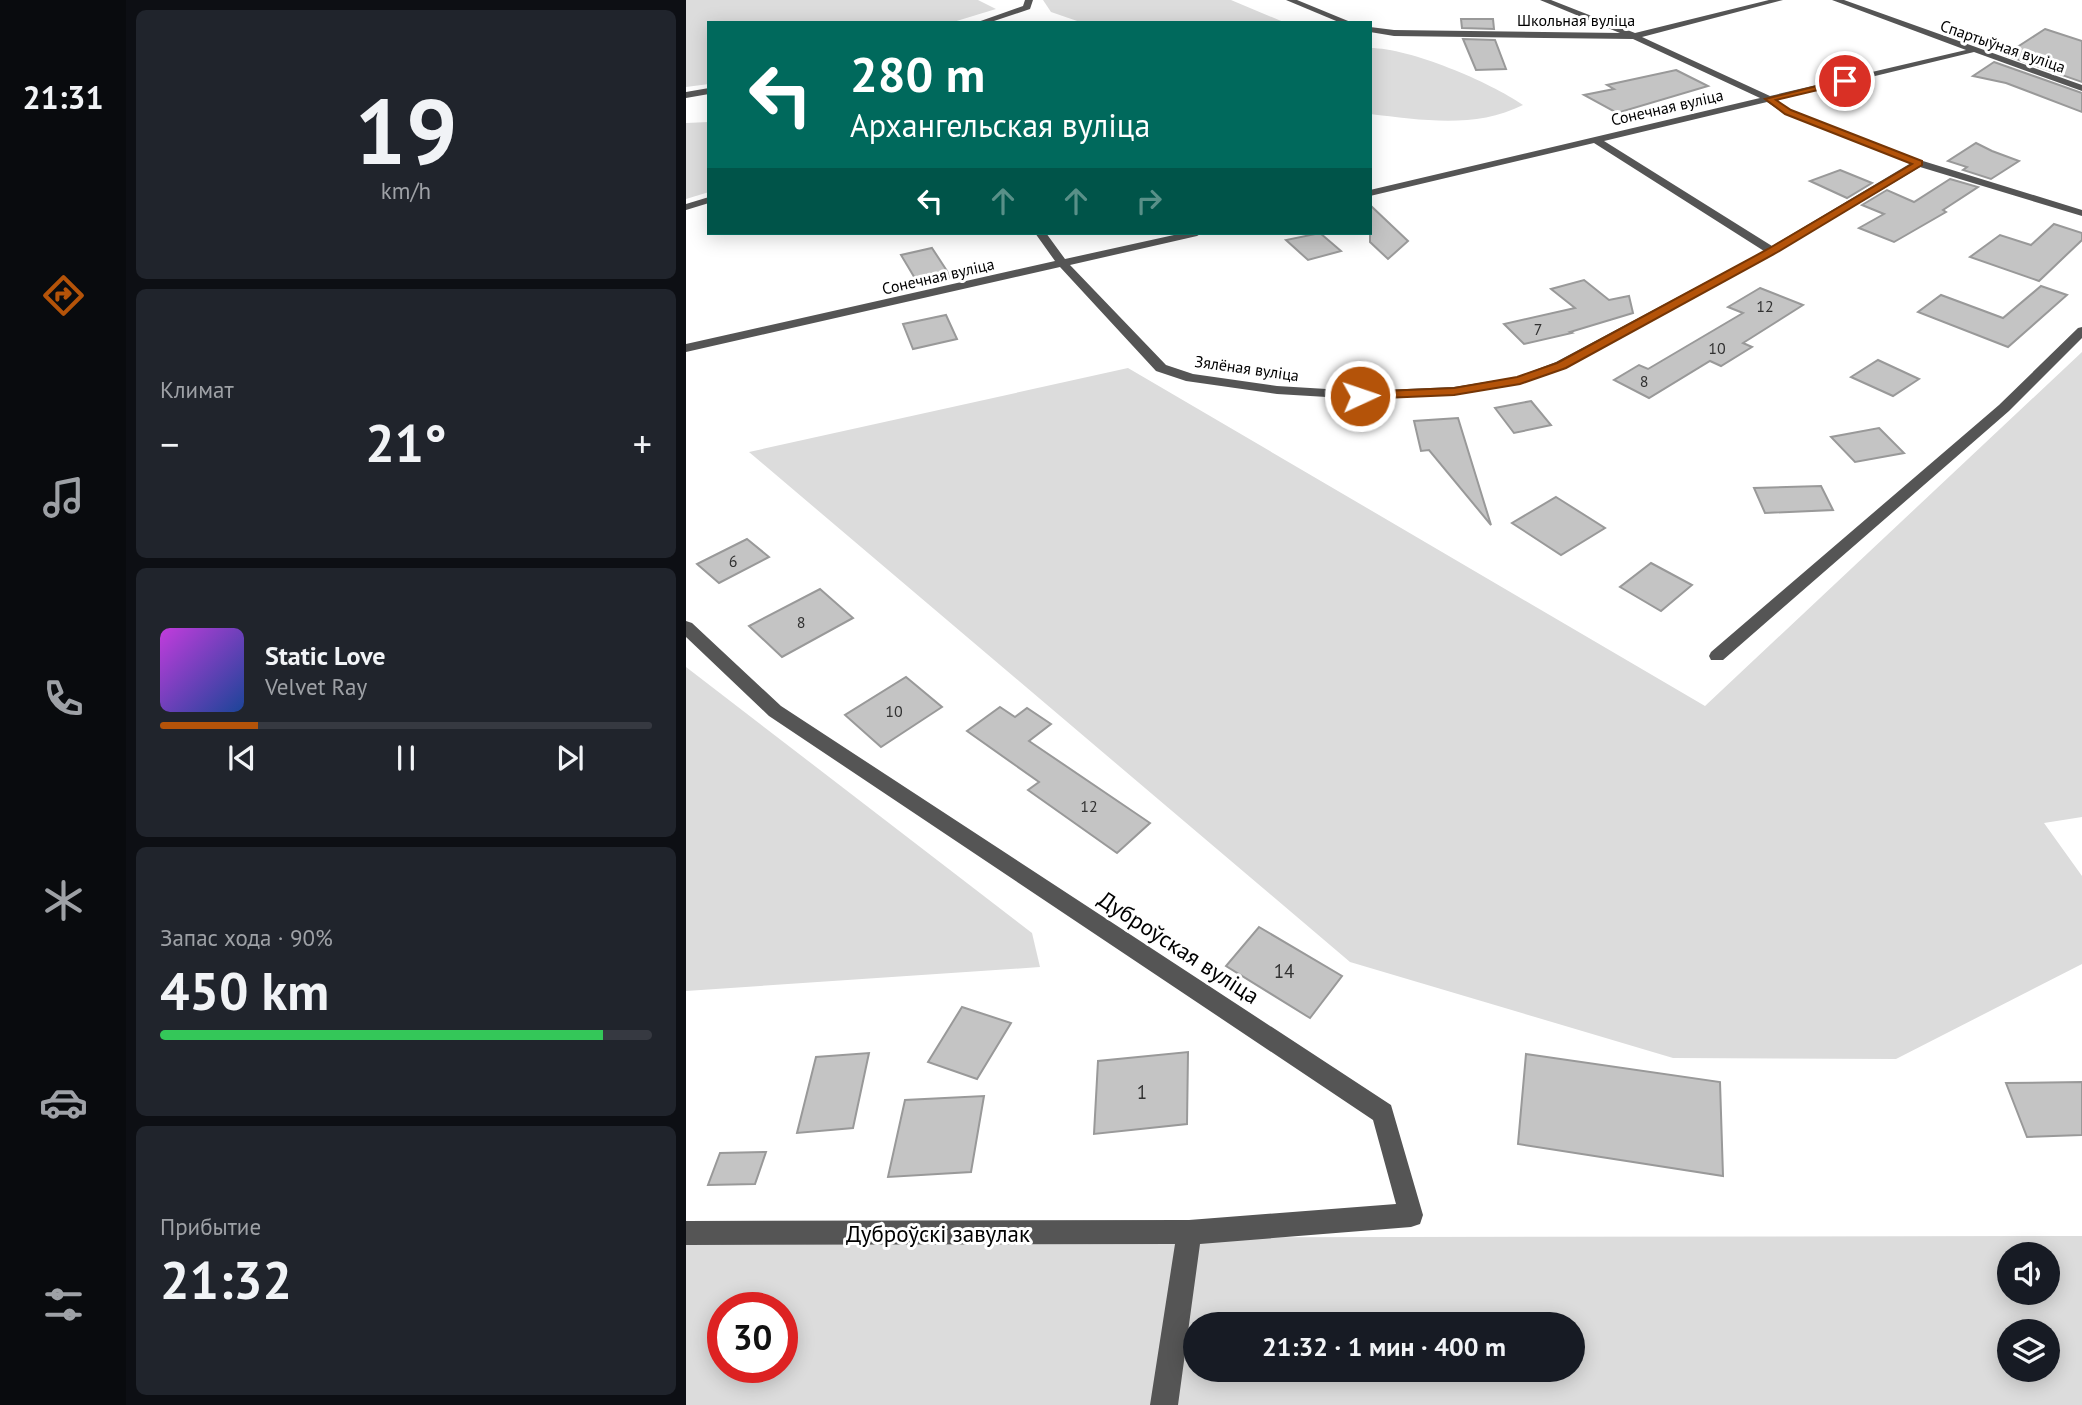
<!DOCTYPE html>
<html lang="ru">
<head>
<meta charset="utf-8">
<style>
  body { margin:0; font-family:"PT Sans",sans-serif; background:#20242c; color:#f1f3f6; height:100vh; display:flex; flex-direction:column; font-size:26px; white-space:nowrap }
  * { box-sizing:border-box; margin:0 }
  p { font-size:23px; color:#9ea1a6 }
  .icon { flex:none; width:38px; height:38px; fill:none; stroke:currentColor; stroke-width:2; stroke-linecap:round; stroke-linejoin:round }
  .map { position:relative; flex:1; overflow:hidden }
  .side { display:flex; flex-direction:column; gap:10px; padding:10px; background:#0d0f14; width:560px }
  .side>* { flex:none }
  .hud { position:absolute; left:21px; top:21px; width:665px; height:214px; border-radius:0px; box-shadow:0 4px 18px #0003; background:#00695c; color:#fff; overflow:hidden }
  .buttons { position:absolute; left:1311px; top:1242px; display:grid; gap:14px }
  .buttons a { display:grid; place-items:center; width:63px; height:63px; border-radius:50%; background:#171b24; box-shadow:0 4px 18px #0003; font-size:35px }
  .speed { position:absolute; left:21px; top:1292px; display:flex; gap:14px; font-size:35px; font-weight:700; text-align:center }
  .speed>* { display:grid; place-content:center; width:91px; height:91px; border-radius:50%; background:#171b24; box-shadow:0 4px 18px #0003; line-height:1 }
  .speed .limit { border:10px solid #d22; background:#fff; color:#111 }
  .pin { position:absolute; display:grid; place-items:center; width:60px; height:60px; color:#fff; margin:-30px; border:4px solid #fff; border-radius:50%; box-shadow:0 2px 7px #0007 }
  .me { position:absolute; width:77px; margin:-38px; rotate:87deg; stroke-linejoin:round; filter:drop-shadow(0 0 5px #0008) }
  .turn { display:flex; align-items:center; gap:24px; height:147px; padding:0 28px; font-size:32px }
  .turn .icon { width:91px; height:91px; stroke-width:2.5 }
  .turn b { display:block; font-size:49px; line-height:60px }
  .lanes { display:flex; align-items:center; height:66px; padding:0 28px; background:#0003; justify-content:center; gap:35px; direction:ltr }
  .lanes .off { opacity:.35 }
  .big { font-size:52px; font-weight:700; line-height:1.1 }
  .side .card { flex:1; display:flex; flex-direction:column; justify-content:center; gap:10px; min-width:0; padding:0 24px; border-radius:10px; background:#20242c }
  .side .dial { align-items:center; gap:0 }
  .dial b { font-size:91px; line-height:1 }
  .song { display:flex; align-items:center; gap:21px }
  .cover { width:84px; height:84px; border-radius:10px; background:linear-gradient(135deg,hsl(290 70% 55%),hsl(220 70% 35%)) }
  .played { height:7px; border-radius:4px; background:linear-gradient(90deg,#b45309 20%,#363941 20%) }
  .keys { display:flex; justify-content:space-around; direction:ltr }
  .heat { display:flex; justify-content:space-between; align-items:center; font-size:38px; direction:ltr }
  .charge { height:10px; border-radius:5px; background:linear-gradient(90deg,#34c759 90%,#363941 0) }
  .trip { position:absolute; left:497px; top:1312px; width:402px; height:70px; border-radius:35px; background:#171b24; box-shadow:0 4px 18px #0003; font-weight:700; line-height:70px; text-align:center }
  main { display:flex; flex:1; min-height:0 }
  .dock { display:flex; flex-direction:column; width:126px; justify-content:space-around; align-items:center; background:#090b0e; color:#9ea1a6 }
  .dock .icon { width:49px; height:49px }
  .dock .on { color:#b45309 }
  .dock b { font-size:32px; color:#f1f3f6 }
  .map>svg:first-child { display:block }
  .green { fill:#dcdcdc; fill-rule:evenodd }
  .building { fill:#c4c4c4; stroke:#999; stroke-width:2 }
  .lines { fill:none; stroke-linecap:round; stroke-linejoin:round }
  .minor { fill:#555; fill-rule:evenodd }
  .route { fill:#b45309; stroke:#753606; stroke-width:2 }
  .labels { text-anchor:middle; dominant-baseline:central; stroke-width:6; stroke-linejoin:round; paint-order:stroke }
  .far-street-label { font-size:16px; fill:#000; stroke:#fff }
  .number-label { font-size:16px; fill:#313131 }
  .near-number-label { font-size:19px; fill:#313131 }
  .near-street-label { font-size:23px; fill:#000; stroke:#fff }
</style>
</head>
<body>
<main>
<nav class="dock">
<b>21:31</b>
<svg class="icon on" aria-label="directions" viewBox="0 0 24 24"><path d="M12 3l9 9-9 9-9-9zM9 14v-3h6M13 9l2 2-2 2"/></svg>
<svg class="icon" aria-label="music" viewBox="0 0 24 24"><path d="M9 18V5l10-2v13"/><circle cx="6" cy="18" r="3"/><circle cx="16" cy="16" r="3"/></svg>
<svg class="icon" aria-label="phone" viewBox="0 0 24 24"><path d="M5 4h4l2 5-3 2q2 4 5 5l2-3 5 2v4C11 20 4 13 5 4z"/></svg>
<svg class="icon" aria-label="climate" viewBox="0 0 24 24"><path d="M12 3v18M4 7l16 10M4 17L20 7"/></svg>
<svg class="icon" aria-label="car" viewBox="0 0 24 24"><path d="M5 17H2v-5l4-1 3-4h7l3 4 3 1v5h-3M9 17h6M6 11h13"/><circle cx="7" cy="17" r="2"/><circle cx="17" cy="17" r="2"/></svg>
<svg class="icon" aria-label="filters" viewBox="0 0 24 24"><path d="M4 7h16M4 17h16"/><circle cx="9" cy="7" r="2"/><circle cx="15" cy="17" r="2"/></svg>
</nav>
<section class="side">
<div class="card dial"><b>19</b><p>km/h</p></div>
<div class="card"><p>Климат</p>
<div class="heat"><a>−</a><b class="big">21°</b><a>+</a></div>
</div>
<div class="card">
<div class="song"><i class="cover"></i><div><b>Static Love</b><p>Velvet Ray</p></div></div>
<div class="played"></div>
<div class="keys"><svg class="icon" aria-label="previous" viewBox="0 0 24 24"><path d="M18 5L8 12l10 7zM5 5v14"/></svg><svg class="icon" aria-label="pause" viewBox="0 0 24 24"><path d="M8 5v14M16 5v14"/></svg><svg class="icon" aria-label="next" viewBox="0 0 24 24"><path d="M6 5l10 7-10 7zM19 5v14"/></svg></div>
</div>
<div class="card"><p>Запас хода · 90%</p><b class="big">450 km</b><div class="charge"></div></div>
<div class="card"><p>Прибытие</p><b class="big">21:32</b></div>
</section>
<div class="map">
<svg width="1396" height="1405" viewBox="0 0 1396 1405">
  <rect width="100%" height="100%" fill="#fff"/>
  <g class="green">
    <polygon points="0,0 292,0 310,9 264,23 23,23 23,84 0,87"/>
    <polygon points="357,0 545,0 600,23 397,23 365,12"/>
    <path d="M684,48C724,48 804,82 837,105C789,129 736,120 684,114Z"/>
    <polygon points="23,122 23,192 0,199 0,123"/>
    <polygon points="1396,352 1396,817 1358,823 1396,876 1396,964 1210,1059 987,1058 664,962 63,452 442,368 1019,706"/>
    <polygon points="0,667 346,933 354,967 0,991"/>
    <path d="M1396,1236V1405H0V1238ZM1323,1255H1362V1293H1323ZM37,1307H96V1367H37ZM509,1325H887V1370H509ZM1323,1332H1362V1370H1323Z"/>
  </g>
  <g class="building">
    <polygon points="775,19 807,19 808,29 776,28"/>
    <polygon points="1359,29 1396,41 1396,82 1319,55"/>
    <polygon points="777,39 809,40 820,69 790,70"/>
    <polygon points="1308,62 1396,93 1396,112 1320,83 1287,76"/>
    <polygon points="990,70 1022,86 931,113 898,95 928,89 921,85"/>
    <polygon points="1290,143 1306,151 1333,161 1305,179 1277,170 1281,167 1262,161"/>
    <polygon points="1154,170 1186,183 1161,198 1124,181"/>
    <polygon points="1264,179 1292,187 1257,210 1260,212 1208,242 1173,228 1198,214 1176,205 1201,190 1228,202"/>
    <polygon points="684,205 722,241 702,259 684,242"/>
    <polygon points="1368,224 1396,233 1396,240 1353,281 1284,257 1314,235 1345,245"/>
    <polygon points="634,233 655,251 622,260 600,240"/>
    <polygon points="246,248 265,277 233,285 215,255"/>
    <polygon points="898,280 923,300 943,296 947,313 884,332 886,333 838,344 818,324 889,308 865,289"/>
    <polygon points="1355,286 1381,295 1322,347 1232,312 1255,295 1317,318"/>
    <polygon points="1074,288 1117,305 1057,343 1066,347 1035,366 1024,361 963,398 928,380 953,365 962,369 1057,313 1042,307"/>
    <polygon points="260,315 271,339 227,349 217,324"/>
    <polygon points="1192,360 1233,379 1207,396 1165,377"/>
    <polygon points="845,401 865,425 828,433 809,408"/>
    <polygon points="772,418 805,525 743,450 735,451 728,421"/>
    <polygon points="1193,428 1218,453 1169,462 1145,437"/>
    <polygon points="1135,486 1147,510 1079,513 1068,488"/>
    <polygon points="870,497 919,528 875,555 826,523"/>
    <polygon points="61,539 83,557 33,583 11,564"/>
    <polygon points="965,563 1006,585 975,611 934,587"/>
    <polygon points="134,589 167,618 96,657 63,626"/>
    <polygon points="220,677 256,707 195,747 159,715"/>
    <polygon points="314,707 329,717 341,708 365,724 343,741 464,823 431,853 342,790 353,782 281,731"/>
    <polygon points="573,927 656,976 624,1018 540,966"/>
    <polygon points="276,1007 325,1023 291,1079 242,1062"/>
    <polygon points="502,1052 501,1124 408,1134 412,1061"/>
    <polygon points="183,1053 167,1128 111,1133 130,1057"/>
    <polygon points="840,1054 1034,1082 1037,1176 832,1144"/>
    <polygon points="1396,1082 1396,1135 1341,1137 1320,1083"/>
    <polygon points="298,1096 285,1172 202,1177 219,1100"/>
    <polygon points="80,1152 69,1184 22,1185 34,1153"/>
  </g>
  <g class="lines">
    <g class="minor">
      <polygon points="339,0 347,0 344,9 302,23 289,23 337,6"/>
      <polygon points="600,0 611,0 667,23 655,23"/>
      <path d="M854,0H865L949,33L1083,0H1097L956,37L1084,96L1280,50L1146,0H1158L1396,85V91L1288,52L1090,100L1105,110L1237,161L1396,210V216L1234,167L1090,253L880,368L834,384L768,395L674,399L591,394L500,381L470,371L374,267L0,352V344L369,261L349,233H360L379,259L497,233H516L511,236L384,265L480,365L507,374L591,386L674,391L768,387L831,377L870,362L1078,251L908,143L684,196V190L1074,98L947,39L708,36L684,32V27L708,30L934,33ZM1081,102L1099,114L1225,163L1086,246L918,141Z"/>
      <polygon points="23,88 23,94 0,98 0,92"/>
      <polygon points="23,197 23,203 0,210 0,204"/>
      <polygon points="1396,327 1396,338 1323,411 1037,660 1025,660 1023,656 1025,652 1313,405 1392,328"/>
      <polygon points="0,621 6,623 95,706 705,1105 737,1215 734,1224 725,1227 514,1244 492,1405 464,1405 489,1244 0,1245 0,1221 503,1220 710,1204 687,1120 83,716 0,637"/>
    </g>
  </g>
  <polygon class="route" points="1159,79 1162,83 1090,100 1105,110 1236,161 1236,165 1090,253 880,368 834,384 768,395 674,399 668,396 674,392 768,388 831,377 871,363 1082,249 1226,164 1099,114 1079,99"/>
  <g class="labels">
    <g class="far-street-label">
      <text x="890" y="20">Школьная вуліца</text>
      <text transform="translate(1317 46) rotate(19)">Спартыўная вуліца</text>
      <text transform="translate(981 107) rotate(-13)">Сонечная вуліца</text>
      <text transform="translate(252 276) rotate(-13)">Сонечная вуліца</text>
      <text transform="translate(561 368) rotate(8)">Зялёная вуліца</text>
    </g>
    <g class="number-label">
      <text x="1079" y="306">12</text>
      <text x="852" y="329">7</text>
      <text x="1031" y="348">10</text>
      <text x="958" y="381">8</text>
      <text x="47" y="561">6</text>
      <text x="115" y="622">8</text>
      <text x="208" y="711">10</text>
      <text x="403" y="806">12</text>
    </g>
    <g class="near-number-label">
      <text x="598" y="971">14</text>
      <text x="456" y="1092">1</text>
    </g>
    <g class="near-street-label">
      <text transform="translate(493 947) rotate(33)">Дуброўская вуліца</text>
      <text x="252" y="1233">Дуброўскі завулак</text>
    </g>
  </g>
</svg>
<div class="buttons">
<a><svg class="icon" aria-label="sound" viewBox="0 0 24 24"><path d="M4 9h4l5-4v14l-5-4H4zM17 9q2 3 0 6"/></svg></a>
<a><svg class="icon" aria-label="layers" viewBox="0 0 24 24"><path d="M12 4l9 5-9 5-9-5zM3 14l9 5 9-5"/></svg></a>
</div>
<div class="speed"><div class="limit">30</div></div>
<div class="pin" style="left:1159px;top:81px;background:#d93025"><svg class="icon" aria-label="arrive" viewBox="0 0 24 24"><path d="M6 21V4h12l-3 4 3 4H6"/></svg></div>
<svg class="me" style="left:674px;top:396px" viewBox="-20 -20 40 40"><circle r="17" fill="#b45309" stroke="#fff" stroke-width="3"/><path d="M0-11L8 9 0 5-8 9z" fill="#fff"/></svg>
<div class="trip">21:32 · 1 мин · 400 m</div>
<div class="hud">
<div class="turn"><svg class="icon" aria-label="left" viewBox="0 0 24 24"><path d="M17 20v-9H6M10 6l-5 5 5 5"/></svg><div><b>280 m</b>Архангельская вуліца</div></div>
<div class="lanes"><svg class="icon" aria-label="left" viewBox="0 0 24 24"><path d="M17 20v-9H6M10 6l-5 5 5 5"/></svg><svg class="icon off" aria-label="ahead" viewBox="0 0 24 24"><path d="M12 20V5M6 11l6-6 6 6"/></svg><svg class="icon off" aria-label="ahead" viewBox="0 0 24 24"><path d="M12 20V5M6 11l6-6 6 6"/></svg><svg class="icon off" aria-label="right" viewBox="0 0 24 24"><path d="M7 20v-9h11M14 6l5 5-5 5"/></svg></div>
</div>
</div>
</main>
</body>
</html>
